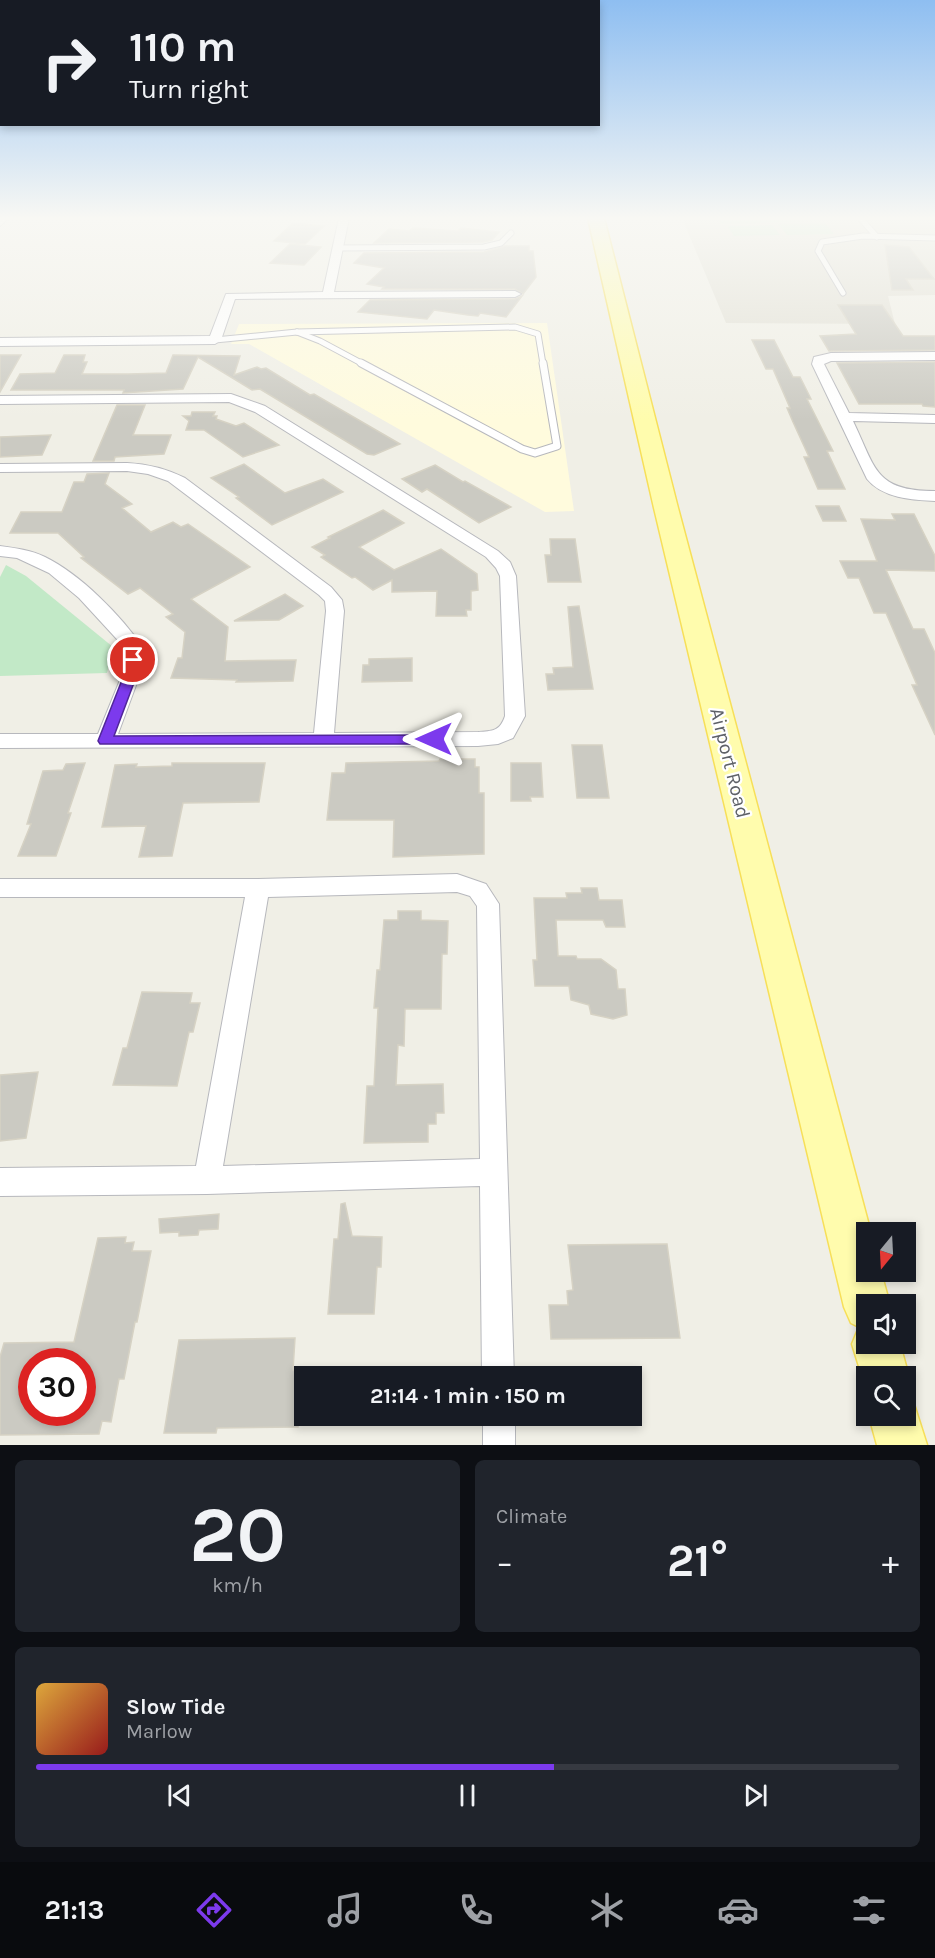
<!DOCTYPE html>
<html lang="en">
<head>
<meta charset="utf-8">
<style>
  body { margin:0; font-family:Karla,sans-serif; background:#20242c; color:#f1f3f6; height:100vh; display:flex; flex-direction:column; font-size:22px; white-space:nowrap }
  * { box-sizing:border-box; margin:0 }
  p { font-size:20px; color:#9ea1a6 }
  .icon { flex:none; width:33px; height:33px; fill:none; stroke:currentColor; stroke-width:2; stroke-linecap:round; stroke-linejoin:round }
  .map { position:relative; height:1445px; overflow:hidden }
  .drawer { display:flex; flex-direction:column; gap:15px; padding:15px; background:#0d0f14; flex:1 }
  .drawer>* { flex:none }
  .hud { position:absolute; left:0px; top:0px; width:600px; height:126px; box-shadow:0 3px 9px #0003; background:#171b24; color:#f1f3f6; overflow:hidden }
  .needle { width:39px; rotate:198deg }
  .tools { position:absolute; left:856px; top:1222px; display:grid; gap:12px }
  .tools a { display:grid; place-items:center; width:60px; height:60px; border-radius:0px; background:#171b24; box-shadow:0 3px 9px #0003; font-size:30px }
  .speed { position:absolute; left:18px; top:1348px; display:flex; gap:12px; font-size:30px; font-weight:700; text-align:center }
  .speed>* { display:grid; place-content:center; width:78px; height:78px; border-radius:50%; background:#171b24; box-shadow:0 3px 9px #0003; line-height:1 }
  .speed .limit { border:9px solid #d22; background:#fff; color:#111 }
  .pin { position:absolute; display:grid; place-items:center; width:51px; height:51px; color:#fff; margin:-26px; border:3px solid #fff; border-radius:50%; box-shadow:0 2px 6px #0007 }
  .me { position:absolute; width:66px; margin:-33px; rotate:270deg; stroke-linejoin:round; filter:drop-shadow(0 0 4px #0008) }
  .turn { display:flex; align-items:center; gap:21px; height:126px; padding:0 30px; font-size:27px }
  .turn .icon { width:78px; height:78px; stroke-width:2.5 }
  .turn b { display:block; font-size:42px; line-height:51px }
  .big { font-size:45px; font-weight:700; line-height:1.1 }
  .drawer .tile { flex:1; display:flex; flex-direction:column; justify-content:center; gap:9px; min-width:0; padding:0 21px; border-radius:9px; background:#20242c }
  .drawer .dial { align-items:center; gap:0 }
  .dial b { font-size:78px; line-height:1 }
  .song { display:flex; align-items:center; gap:18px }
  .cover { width:72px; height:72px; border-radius:9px; background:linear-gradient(135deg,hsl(40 70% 55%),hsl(0 70% 35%)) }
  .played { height:6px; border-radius:3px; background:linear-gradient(90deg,#7c3aed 60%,#363941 60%) }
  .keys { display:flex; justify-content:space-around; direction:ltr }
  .heat { display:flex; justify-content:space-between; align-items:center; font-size:33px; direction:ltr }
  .drawer .tiles { flex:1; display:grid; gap:15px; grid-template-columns:1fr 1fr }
  .tile:last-child { grid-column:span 2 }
  .trip { position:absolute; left:294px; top:1366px; width:348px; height:60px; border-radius:0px; background:#171b24; box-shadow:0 3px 9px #0003; font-weight:700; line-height:60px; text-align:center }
  .tab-bar { display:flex; height:96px; justify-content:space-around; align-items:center; background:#090b0e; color:#9ea1a6 }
  .tab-bar .icon { width:42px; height:42px }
  .tab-bar .active { color:#7c3aed }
  .tab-bar b { font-size:27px; color:#f1f3f6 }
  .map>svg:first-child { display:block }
  .commercial { fill:#fffbdd }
  .education { fill:#e1dfd4 }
  .green { fill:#c2e9c7 }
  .building { fill:#cbcac2; stroke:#d6d2c4; stroke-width:1.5; fill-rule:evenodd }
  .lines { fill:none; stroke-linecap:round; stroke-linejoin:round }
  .lane-far1-casing { stroke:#b7b8bd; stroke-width:7 }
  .lane-casing { stroke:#b7b8bd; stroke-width:9 }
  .street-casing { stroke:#b7b8bd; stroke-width:2 }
  .primary-casing { stroke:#f7df59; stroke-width:3 }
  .lane-far1 { stroke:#fff; stroke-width:5 }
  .lane { stroke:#fff; stroke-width:7 }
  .street { fill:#fff; fill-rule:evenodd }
  .primary { fill:#fffcad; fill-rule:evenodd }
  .route { fill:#7c3aed; stroke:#51269a; stroke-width:1.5 }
  .labels { text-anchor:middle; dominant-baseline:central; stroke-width:4.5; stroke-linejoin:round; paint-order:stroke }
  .street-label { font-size:20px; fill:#5e6167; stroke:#fff }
</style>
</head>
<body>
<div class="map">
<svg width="935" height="1445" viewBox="0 0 935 1445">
  <rect width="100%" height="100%" fill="#f0efe6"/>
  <polygon class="commercial" points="547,323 574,511 545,512 249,344 231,344 239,324"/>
  <polygon class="education" points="682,218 935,218 935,295 888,296 895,324 726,323"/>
  <g class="green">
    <polygon points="718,218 815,218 818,221 721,224"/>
    <polygon points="825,223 834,234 787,235 778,224"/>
    <polygon points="772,225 780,235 734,236 727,226"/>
    <polygon points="6,565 26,576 113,647 107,673 0,676 0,577"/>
  </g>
  <g class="building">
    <polygon points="293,223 324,226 305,244 274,241"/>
    <polygon points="413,228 458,231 461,228 499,232 492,240 483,242 374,243 389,229 409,231"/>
    <polygon points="290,244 321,247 304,265 270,263"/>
    <polygon points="885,245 909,247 934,279 906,279 913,290 892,290"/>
    <polygon points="505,246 529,246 529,251 533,251 536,277 523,294 515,289 382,289 384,287 367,284 384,268 354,263 364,253 484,252"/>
    <polygon points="522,296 506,317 480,313 478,316 468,315 434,310 427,319 358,312 370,300 515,299"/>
    <polygon points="838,305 882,305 903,336 935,336 935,350 829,351 820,336 856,334"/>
    <polygon points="752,340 774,340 793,377 800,377 811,399 807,399 833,451 827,451 845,489 818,489 804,457 809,457 793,422 787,408 790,408 773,369 766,369"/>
    <polygon points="0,355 21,355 0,392"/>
    <polygon points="64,355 85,355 83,362 87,362 82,374 128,374 166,373 173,355 240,356 234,375 257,367 261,369 266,368 310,395 314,394 400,444 374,455 367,454 260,389 252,390 198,357 183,389 123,393 124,390 11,390 20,374 55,373"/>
    <polygon points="935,362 935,407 923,406 922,404 859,404 837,363"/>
    <polygon points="117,405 145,405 133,435 171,435 164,454 115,457 114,461 93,461"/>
    <polygon points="192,412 215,412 213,416 217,416 216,419 236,426 244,423 279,445 243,457 204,430 186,430 189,421 183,416 191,416"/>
    <polygon points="51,435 42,455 0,457 0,437"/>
    <polygon points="244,464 285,493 323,479 343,492 272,525 236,498 239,497 211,478"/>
    <polygon points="435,465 463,482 465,481 511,507 479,523 427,489 422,492 402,479"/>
    <polygon points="109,473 105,484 132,504 122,508 151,532 173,522 181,527 188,524 250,567 191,599 228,627 225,661 296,660 293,681 236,682 237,680 171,678 178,658 182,658 185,632 166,617 173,614 140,588 128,594 81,558 84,557 58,533 10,533 21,512 62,512 74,482 84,482 87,474"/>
    <polygon points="816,506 839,506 846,521 823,521"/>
    <polygon points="383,510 404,523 359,547 394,570 441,549 477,574 478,590 471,591 471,610 466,610 467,616 436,616 437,591 392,592 392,580 373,590 355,577 352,578 321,557 325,555 312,547 330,538 328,537"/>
    <polygon points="892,514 914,514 935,556 935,571 886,570 913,629 924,629 935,653 935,735 912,685 917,685 886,613 874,613 859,578 848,578 840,561 877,561 861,519 895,520"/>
    <polygon points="550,539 575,539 581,582 548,582 545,555 551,555"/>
    <polygon points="285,594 303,606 279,620 234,621"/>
    <polygon points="579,606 593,689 548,690 546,674 554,674 553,668 573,667 568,607"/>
    <polygon points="412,658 412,681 362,682 363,665 369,665 369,659"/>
    <polygon points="572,745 602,745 609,798 577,798"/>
    <polygon points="440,759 475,759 475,767 479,767 479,793 484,793 484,854 393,857 394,820 327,820 332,773 345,773 346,763 439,761"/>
    <polygon points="85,763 68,813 71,813 56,856 18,856 31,824 27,824 43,771 63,770 66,764"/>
    <polygon points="172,763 265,763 259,802 183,803 172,856 139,857 146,826 102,827 115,765 137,764 136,767 172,766"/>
    <polygon points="511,763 541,763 543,797 530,797 531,801 511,801"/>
    <polygon points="581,888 597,888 599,900 622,900 625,927 606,927 603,920 556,920 558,956 576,956 577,959 601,959 616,970 618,989 625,989 627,1015 613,1019 591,1014 589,1005 571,1000 569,986 535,986 533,960 537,960 534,898 567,898 566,893 582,893"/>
    <polygon points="398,911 421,911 421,920 448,921 447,954 442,954 441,1009 405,1009 404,1046 398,1045 396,1085 443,1084 444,1113 436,1113 436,1124 428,1124 428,1142 364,1143 367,1086 374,1086 378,1008 374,1008 377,970 380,970 384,920 398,920"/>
    <polygon points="142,992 192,993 190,1003 200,1003 193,1032 189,1032 177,1086 113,1085 123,1048 127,1048"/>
    <polygon points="38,1072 26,1138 0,1141 0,1075"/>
    <polygon points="345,1203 352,1236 382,1237 381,1267 377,1267 374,1314 328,1314 334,1239 338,1239 341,1204"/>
    <polygon points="219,1214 218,1229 199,1230 198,1235 179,1236 179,1232 160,1233 159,1219"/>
    <path d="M126,1237L125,1243L134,1242L132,1251H151L137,1322H135L124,1379H119L111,1422L102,1421L99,1434L0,1435V1357L4,1343L74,1342L98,1238ZM32,1362H82V1413H32Z"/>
    <polygon points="667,1244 680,1338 551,1339 549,1305 568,1305 567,1291 573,1290 568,1245"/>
    <polygon points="295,1338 293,1370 303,1370 298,1427 217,1428 216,1433 164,1433 179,1340"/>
  </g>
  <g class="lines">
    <g class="lane-far1-casing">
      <g id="lane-far1">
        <polyline points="860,218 877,237"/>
        <polyline points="337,248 484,247 501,243 511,233"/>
        <polyline points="843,293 818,251 822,242 863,236 935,238"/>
        <polyline points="297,332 320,341 363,364"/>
        <polyline points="297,332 515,327 538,334 543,364"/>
        <polyline points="215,340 297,332"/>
      </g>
    </g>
    <g class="lane-casing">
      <polyline id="lane" points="361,363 522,449 535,453 557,446 543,363"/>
    </g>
    <g class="street-casing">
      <g id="street">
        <polygon points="0,218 9,218 0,226"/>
        <polygon points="339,218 349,218 334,292 515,291 521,294 515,297 235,299 221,340 215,344 0,346 0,338 210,336 226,294 323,292"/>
        <path d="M935,352V360L831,361L824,364L849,413L935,415V423L853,421C876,469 875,491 935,491V501C912,500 882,498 867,479L812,364L814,357L831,353Z"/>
        <path d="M231,394L265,406L498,551L510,562L516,576L525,716L513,738L498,744L478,746L0,748V734H98L120,680L125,648L79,598L49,573L17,558L0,556V546C15,548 31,550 45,557C80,574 122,616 143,648L138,680L118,734L314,733L326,611L325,601L319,595L168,481L148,474L127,471L0,472V464L127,463C148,464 167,469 185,478L331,587L342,600L344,611L334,733L478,732C493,731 500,731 505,716L500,576L496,568L486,557L255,412L229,402L0,404V396Z"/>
        <path d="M457,874L486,884L499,904L514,1377H482L480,1186L207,1194L0,1196V1168L196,1166L245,897H0V879H258ZM457,892L470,896L477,906L480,1159L223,1166L268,897Z"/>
        <rect x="483" y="1416" width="32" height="29"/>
      </g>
    </g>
    <g class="primary-casing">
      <g id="primary">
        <polygon points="588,218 604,218 678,508 871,1233 867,1233 867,1272 881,1272 890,1305 867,1305 867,1344 900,1344 909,1377 906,1385 906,1377 867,1377 867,1392 852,1344 859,1327 851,1323 844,1307 654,508"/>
        <polygon points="906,1396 912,1398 927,1445 877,1445 869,1416 906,1416"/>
      </g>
    </g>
    <use href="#lane-far1" class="lane-far1"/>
    <use href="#lane" class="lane"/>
    <use href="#street" class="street"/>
    <use href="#primary" class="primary"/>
  </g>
  <linearGradient id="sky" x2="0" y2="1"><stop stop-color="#8ebef1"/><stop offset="0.52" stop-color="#f8f8f4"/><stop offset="1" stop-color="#f8f8f4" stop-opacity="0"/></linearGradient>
  <rect width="935" height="420" fill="url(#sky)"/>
  <polygon class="route" points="133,656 140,660 135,680 114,736 434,735 441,739 434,744 100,744 98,741 122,680 127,660"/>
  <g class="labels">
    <g class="street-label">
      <text transform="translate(730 763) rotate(76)">Airport Road</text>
    </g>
  </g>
</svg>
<div class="tools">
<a><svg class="needle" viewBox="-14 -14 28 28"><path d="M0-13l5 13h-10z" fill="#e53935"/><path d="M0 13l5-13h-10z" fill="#9ea1a6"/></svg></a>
<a><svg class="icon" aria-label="sound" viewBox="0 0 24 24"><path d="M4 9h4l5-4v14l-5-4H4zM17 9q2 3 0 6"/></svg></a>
<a><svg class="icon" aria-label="search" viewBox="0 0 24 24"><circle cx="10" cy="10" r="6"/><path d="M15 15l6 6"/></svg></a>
</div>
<div class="speed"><div class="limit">30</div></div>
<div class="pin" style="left:133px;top:660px;background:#d93025"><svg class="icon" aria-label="arrive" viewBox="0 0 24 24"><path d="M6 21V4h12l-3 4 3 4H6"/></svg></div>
<svg class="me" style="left:434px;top:739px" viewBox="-20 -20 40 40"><path d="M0-17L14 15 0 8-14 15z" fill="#7c3aed" stroke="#fff" stroke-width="4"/></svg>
<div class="trip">21:14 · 1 min · 150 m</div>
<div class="hud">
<div class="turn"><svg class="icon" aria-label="right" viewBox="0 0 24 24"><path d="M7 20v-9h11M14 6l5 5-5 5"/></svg><div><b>110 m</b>Turn right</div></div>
</div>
</div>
<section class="drawer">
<div class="tiles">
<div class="tile dial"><b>20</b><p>km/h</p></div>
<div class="tile"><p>Climate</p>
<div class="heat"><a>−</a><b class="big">21°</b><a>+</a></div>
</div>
<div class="tile">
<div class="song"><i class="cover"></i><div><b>Slow Tide</b><p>Marlow</p></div></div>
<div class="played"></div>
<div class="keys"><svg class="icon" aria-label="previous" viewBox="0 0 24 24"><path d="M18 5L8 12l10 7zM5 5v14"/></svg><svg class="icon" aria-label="pause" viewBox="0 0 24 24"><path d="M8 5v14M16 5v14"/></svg><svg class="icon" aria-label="next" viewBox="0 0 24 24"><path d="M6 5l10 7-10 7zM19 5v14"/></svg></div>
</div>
</div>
</section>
<nav class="tab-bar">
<b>21:13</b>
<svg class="icon active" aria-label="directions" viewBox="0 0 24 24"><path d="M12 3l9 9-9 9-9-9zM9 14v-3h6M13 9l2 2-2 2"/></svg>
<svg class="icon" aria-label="music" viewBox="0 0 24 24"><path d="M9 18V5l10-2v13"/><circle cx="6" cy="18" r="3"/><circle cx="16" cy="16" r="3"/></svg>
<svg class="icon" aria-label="phone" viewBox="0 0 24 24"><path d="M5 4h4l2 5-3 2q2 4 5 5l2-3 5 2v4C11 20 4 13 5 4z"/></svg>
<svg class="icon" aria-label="climate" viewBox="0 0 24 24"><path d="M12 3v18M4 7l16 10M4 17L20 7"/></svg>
<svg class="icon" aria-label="car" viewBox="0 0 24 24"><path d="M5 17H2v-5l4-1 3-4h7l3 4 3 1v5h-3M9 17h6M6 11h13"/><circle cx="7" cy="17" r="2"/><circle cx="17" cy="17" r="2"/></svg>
<svg class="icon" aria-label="filters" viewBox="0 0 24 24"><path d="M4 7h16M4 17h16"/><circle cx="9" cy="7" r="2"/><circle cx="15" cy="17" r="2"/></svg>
</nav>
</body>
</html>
